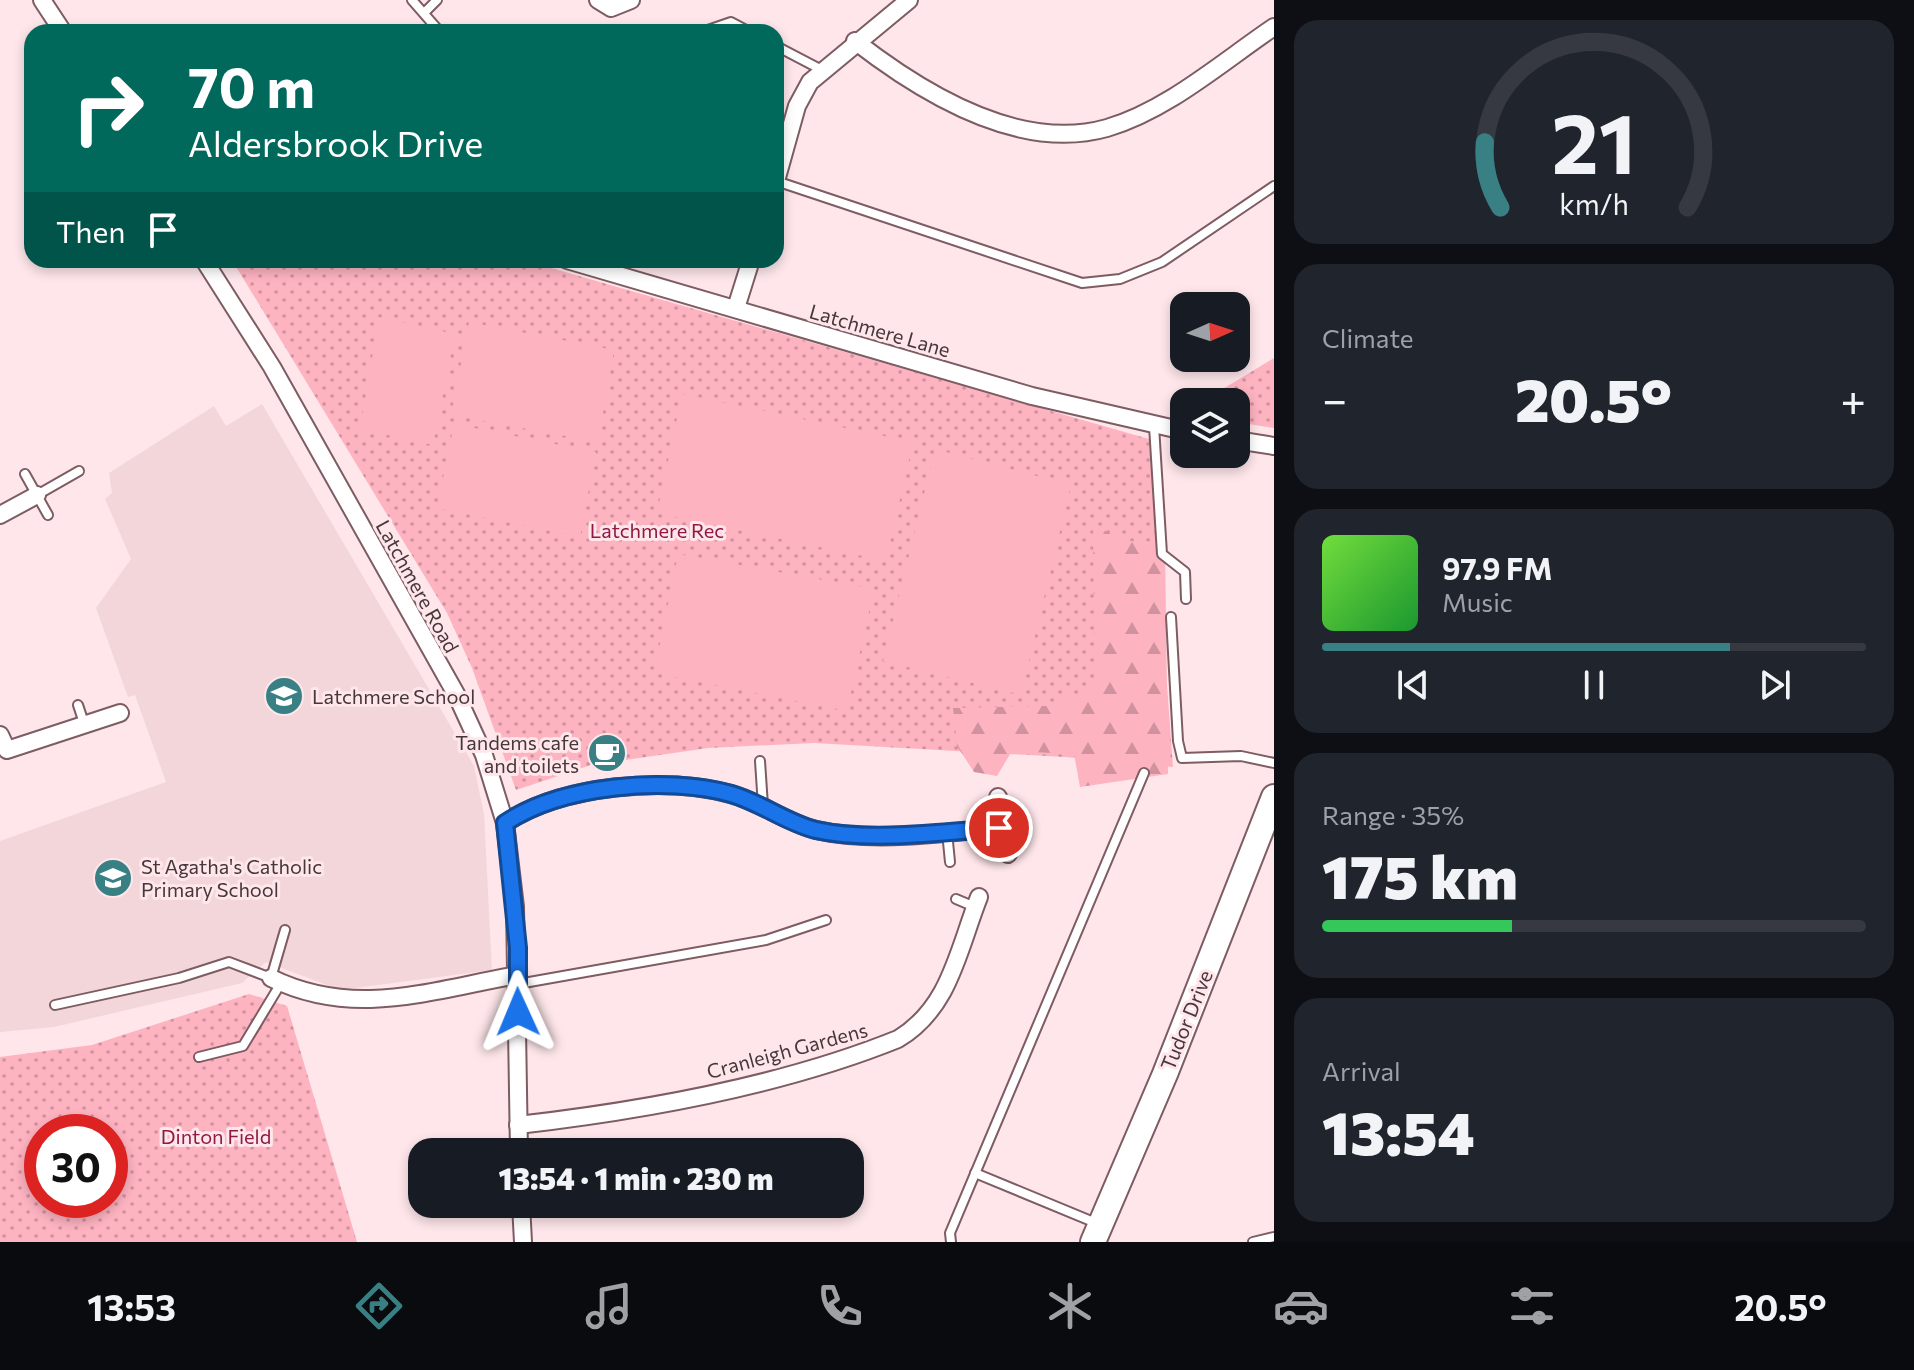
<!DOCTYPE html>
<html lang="en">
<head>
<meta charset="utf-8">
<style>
  body { margin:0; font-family:Commissioner,sans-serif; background:#20242c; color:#f1f3f6; height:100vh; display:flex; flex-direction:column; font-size:30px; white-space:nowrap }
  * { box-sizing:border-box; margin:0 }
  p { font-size:26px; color:#9ea1a6 }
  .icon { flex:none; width:44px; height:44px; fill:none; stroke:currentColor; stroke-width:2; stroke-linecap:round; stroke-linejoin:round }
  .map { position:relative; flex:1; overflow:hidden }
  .drawer { display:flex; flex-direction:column; gap:20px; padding:20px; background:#0d0f14; width:640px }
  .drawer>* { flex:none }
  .guide { position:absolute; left:24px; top:24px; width:760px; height:244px; border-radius:24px; box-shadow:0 4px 12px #0003; background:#00695c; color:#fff; overflow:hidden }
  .needle { width:52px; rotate:87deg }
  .buttons { position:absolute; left:1170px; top:292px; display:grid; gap:16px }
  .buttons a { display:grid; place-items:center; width:80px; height:80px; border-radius:16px; background:#171b24; box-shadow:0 4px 12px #0003; font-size:40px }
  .speed { position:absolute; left:24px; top:1114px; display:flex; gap:16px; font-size:40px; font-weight:700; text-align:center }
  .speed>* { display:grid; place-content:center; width:104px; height:104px; border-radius:50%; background:#171b24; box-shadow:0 4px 12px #0003; line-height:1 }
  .speed .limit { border:12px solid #d22; background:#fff; color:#111 }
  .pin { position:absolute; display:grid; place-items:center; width:68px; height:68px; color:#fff; margin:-34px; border:4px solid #fff; border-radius:50%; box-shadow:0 2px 8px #0007 }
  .me { position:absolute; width:88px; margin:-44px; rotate:359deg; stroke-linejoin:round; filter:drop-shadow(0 0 6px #0008) }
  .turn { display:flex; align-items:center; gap:28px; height:168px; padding:0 32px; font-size:36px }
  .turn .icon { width:104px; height:104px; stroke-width:2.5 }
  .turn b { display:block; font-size:56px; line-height:68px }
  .then { display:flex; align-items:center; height:76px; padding:0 32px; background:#0003; gap:16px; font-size:30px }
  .big { font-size:60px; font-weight:800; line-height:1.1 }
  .drawer .widget { flex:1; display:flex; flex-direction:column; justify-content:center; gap:12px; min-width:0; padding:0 28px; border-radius:24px; background:#20242c }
  .drawer .dial { align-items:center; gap:0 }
  .dial svg { height:208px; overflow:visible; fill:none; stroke:#363941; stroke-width:7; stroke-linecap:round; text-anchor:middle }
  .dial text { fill:#f1f3f6; stroke:none }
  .song { display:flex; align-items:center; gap:24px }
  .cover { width:96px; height:96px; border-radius:12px; background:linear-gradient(135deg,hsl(100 70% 55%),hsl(130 70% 35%)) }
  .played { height:8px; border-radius:4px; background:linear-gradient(90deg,#388084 75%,#363941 75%) }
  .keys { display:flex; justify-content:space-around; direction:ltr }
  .heat { display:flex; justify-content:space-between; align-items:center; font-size:44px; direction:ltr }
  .charge { height:12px; border-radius:6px; background:linear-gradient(90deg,#34c759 35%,#363941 0) }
  .trip { position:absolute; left:408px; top:1138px; width:456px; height:80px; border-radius:24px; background:#171b24; box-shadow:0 4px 12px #0003; font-weight:800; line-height:80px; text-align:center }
  .dock { display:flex; height:128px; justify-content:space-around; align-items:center; background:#090b0e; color:#9ea1a6 }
  .dock .icon { width:56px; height:56px }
  .dock .on { color:#388084 }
  .dock b { font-size:36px; color:#f1f3f6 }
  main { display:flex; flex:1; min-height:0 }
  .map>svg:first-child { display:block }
  .built { fill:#f3d6da }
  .green { fill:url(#green-dots); fill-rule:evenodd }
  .forest { fill:url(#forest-firs) }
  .pitch { fill:#feb3c1 }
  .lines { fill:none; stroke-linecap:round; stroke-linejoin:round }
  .lane-casing { stroke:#7d5c62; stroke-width:12 }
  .street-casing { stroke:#7d5c62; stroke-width:20 }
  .secondary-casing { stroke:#7d5c62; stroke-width:28 }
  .lane { stroke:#fff; stroke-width:8 }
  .street { stroke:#fff; stroke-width:16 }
  .secondary { stroke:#fff; stroke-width:24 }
  .route-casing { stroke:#114b97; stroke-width:20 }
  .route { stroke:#1a73e8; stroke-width:14 }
  .labels { text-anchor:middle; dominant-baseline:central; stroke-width:6; stroke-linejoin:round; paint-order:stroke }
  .street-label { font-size:20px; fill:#46373a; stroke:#fee6ea }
  .park-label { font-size:20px; fill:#901842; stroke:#fee6ea }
  .poi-label { font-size:20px; fill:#46373a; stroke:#fee6ea; text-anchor:start }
</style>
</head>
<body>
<main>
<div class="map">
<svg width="1274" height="1242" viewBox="0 0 1274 1242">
  <defs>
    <pattern id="green-dots" width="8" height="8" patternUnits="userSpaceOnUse" patternTransform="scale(2)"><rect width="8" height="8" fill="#feb3c1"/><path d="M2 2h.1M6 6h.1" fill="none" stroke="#cf929e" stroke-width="1.8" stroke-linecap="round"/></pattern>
    <pattern id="forest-firs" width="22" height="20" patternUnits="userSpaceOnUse" patternTransform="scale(2)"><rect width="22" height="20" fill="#feb3c1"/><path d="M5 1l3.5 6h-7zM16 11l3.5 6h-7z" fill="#cf929e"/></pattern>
  </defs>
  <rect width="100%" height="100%" fill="#fee6ea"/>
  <polygon class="built" points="262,404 474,766 484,814 492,970 340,990 266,962 242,983 54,1027 0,1032 0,841 166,782 135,695 128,697 96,608 131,559 105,499 112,493 109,473 214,406 226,426"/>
  <g class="green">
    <polygon points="232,260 523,260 1149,439 1173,767 1065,757 814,743 708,748 591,765 516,790 472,668 447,613"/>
    <polygon points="1274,358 1274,428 1236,422 1236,402 1201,402"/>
    <path d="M249,994L287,1006L357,1242H0V1057L92,1045ZM42,1132H110V1200H42Z"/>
  </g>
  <polygon class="forest" points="1093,531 1106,531 1121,541 1165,542 1168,774 1080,787 1074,754 1012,751 997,776 974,772 957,746 953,708 1046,706 1095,688"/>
  <g class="pitch">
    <polygon points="379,317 455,334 433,445 360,429"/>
    <polygon points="469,322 614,350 598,442 451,415"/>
    <polygon points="682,394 913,442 886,561 657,513"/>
    <polygon points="454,424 596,452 580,537 437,508"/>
    <polygon points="935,449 1071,485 1021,695 883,661"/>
    <polygon points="678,554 874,589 847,711 654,673"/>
  </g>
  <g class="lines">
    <g class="lane-casing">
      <g id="lane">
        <polyline points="412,0 440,32"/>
        <polyline points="424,13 437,0"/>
        <polyline points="702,32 731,22 750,32"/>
        <polyline points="776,46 822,70"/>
        <polyline points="776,181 1082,283 1120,279 1162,262 1274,186"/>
        <polyline points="1154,426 1162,554 1185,572 1186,599"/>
        <polyline points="25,474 48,515"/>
        <polyline points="37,495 79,471"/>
        <polyline points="1171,617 1178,741 1182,758 1241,756 1274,763"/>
        <polyline points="78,705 84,723"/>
        <polyline points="760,761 763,806"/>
        <polyline points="947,832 950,862"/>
        <polyline points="956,899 975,907"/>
        <polyline points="518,984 766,940 826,920"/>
        <polyline points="55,1005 179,978 229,962 271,978 285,930"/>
        <polyline points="199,1057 243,1046 281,983"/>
        <polyline points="975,1173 1096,1223"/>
        <polyline points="951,1242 950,1233 1144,773"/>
        <polyline points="1253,1242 1274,1237"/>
      </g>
    </g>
    <g class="street-casing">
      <g id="street">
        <polyline points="42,0 63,32"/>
        <polyline points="598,0 611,8 631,0"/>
        <path d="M855,41C922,93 1019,153 1107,128C1168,110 1222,62 1274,27"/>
        <polyline points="776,181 797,106 810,82 909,0"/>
        <polyline points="204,260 272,367 456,694 484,755 505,823 515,907 519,1152"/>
        <polyline points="567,260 1032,396 1184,431"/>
        <polyline points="736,308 751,260"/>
        <polyline points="1236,440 1274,446"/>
        <polyline points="0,515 37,495"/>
        <polyline points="0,735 7,750 120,713"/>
        <polyline points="998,797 999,828 1008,854"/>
        <path d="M505,823C562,785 665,776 731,794C760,802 787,823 816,830C873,843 941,833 999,828"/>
        <path d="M271,978C355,1019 431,990 518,975"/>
        <path d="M518,1125C640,1111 784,1085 898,1039C950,1008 958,950 979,897"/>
        <polyline points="521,1204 523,1242"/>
      </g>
    </g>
    <g class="secondary-casing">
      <polyline id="secondary" points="1093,1242 1165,1074 1274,797"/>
    </g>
    <use href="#lane" class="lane"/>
    <use href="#street" class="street"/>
    <use href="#secondary" class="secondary"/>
  </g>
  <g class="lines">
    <g class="route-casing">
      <path id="route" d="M518,1012V948L505,823C562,785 666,776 731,794C760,802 787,823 816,830C870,842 944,832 999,828"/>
    </g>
    <use href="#route" class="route"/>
  </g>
  <defs>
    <g id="school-disc" transform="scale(2)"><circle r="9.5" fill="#388084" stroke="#fee6ea"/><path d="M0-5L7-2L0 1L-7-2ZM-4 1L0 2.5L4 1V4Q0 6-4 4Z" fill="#fff"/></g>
    <g id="cafe-disc" transform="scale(2)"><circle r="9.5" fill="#388084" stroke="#fee6ea"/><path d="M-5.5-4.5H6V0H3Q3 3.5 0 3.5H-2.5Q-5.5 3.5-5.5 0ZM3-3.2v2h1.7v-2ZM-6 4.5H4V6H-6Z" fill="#fff"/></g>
  </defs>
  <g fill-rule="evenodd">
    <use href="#school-disc" x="284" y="696"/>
    <use href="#cafe-disc" x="607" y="753"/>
    <use href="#school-disc" x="113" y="878"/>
  </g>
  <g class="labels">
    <g class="street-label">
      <text transform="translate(880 330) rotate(16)">Latchmere Lane</text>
      <text transform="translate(418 586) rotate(61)">Latchmere Road</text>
      <text transform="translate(1186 1020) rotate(-68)">Tudor Drive</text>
      <text transform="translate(787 1050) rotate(-15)">Cranleigh Gardens</text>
    </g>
    <g class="park-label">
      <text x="657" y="530">Latchmere Rec</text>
      <text x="216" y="1136">Dinton Field</text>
    </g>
    <g class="poi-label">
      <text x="312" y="696">Latchmere School</text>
      <text x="579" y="742" text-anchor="end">Tandems cafe<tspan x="579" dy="23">and toilets</tspan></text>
      <text x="141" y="866">St Agatha's Catholic<tspan x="141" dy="23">Primary School</tspan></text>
    </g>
  </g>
</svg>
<div class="buttons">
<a><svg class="needle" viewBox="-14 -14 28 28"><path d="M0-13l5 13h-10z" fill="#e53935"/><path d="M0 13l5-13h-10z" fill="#9ea1a6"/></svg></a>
<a><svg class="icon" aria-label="layers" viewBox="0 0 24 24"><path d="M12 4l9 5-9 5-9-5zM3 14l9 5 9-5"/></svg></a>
</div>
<div class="speed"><div class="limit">30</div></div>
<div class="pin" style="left:999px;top:828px;background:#d93025"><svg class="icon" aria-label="arrive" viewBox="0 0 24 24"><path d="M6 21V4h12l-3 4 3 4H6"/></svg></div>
<svg class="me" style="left:518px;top:1012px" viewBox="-20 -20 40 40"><path d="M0-17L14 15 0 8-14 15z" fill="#1a73e8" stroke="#fff" stroke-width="4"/></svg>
<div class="trip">13:54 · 1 min · 230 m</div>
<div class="guide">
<div class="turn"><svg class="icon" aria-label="right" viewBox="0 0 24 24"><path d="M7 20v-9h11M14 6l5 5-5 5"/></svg><div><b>70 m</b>Aldersbrook Drive</div></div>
<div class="then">Then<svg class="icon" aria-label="arrive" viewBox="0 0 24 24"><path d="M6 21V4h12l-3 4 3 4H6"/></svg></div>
</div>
</div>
<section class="drawer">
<div class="widget dial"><svg viewBox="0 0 100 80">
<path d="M14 69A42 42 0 1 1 86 69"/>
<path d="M14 69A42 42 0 0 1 8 44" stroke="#388084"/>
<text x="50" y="56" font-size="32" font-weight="700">21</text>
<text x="50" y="72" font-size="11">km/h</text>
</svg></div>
<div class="widget"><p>Climate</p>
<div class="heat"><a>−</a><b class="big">20.5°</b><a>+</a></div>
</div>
<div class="widget">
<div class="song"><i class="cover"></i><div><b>97.9 FM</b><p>Music</p></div></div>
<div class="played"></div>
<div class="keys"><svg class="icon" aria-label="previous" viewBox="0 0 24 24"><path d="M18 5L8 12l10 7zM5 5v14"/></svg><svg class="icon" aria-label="pause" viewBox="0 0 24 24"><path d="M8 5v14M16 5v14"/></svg><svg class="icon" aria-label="next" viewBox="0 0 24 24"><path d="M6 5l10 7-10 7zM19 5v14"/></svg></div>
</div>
<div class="widget"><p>Range · 35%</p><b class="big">175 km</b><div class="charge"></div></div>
<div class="widget"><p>Arrival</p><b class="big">13:54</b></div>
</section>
</main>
<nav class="dock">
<b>13:53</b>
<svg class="icon on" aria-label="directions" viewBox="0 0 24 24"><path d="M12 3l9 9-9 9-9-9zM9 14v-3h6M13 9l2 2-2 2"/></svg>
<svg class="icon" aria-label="music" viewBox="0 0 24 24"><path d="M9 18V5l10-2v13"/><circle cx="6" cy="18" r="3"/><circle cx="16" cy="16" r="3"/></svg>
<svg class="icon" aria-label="phone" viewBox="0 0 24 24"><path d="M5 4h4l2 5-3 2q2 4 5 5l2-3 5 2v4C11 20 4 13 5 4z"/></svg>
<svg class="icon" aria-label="climate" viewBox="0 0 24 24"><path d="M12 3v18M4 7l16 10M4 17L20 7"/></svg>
<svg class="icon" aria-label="car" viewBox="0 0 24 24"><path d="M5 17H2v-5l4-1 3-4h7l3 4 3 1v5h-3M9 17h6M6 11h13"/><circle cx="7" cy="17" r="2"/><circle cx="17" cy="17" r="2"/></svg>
<svg class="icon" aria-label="filters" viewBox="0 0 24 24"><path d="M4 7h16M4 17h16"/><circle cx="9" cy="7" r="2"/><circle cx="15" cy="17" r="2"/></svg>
<b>20.5°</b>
</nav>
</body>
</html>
